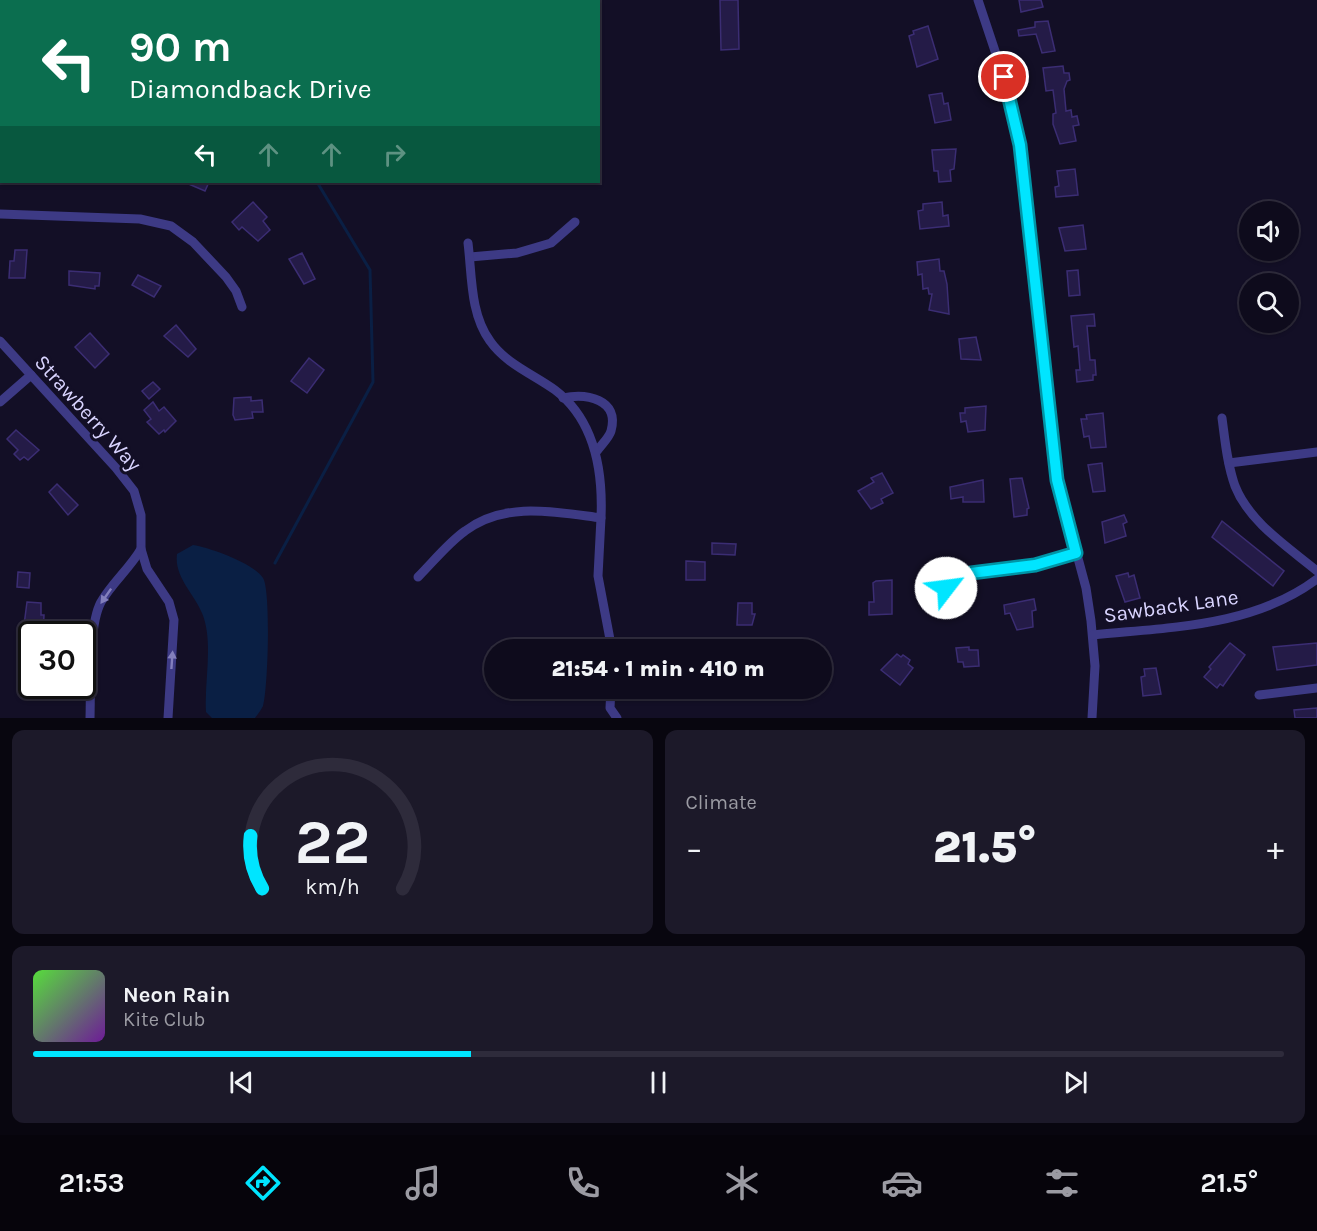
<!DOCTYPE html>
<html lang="en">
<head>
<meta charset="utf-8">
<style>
  body { margin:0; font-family:Karla,sans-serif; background:#1c1929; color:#f1f3f6; height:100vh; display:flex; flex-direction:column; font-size:22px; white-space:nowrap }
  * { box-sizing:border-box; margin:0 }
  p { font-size:20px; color:#9b9ba3 }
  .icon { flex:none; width:33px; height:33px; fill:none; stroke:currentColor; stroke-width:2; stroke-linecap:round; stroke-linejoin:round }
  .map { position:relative; height:718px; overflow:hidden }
  .panel { display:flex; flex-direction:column; gap:12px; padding:12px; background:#08060f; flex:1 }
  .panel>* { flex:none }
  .guide { position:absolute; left:0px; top:0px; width:600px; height:183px; box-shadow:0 2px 4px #0004,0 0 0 2px #2e2b3b; background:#0b6e4f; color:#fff; overflow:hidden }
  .tools { position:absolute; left:1239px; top:201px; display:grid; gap:12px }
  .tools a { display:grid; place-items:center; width:60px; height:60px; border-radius:50%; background:#0e0b1c; box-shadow:0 2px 4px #0004,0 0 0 2px #2e2b3b; font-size:30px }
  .speed { position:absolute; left:18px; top:621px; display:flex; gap:12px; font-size:30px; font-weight:700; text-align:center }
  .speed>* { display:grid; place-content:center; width:78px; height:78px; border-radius:50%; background:#0e0b1c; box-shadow:0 2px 4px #0004,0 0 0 2px #2e2b3b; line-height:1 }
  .speed .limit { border:3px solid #111; border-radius:9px; background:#fff; color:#111 }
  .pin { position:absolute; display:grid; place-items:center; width:51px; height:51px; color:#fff; margin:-26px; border:3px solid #fff; border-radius:50%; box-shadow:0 2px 6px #0007 }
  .me { position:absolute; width:66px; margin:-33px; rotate:60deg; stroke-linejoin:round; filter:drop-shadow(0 0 4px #0008) }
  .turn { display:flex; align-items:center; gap:21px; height:126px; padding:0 30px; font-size:27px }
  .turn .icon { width:78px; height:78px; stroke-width:2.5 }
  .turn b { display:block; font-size:42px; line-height:51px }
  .lanes { display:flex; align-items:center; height:57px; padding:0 30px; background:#0003; justify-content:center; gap:30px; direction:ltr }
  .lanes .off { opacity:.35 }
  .big { font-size:45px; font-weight:800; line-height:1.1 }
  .panel .widget { flex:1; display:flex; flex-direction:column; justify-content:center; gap:9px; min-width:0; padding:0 21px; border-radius:12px; background:#1c1929 }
  .panel .dial { align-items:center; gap:0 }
  .dial svg { height:156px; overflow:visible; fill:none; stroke:#2e2b3b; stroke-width:7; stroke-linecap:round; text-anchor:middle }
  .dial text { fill:#f1f3f6; stroke:none }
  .song { display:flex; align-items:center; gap:18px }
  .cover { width:72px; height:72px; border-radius:9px; background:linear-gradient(135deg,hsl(110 70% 55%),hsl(280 70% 35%)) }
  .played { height:6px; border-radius:3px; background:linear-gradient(90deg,#00e5ff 35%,#2e2b3b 35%) }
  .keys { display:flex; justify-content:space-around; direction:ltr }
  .heat { display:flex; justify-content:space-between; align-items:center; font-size:33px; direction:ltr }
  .panel .tiles { flex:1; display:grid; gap:12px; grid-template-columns:1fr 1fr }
  .widget:last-child { grid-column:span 2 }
  .trip { position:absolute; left:484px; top:639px; width:348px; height:60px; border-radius:30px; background:#0e0b1c; box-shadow:0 2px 4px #0004,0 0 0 2px #2e2b3b; font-weight:800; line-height:60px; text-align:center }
  .tab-bar { display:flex; height:96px; justify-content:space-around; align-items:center; background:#06040b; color:#9b9ba3 }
  .tab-bar .icon { width:42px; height:42px }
  .tab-bar .current { color:#00e5ff }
  .tab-bar b { font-size:27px; color:#f1f3f6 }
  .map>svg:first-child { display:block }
  .water { fill:#0a1f44 }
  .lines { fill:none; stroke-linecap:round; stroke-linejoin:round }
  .stream { stroke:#0a1f44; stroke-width:3 }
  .building { fill:#241b47; stroke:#3b2d73; stroke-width:1.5 }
  .minor { stroke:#3d3a85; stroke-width:9 }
  .oneway { fill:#837fbc }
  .route-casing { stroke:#0095a6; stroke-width:15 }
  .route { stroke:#00e5ff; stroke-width:10 }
  .labels { text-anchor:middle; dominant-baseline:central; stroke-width:6; stroke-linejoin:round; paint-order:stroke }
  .street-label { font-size:21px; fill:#d9d4ff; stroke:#130f26 }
</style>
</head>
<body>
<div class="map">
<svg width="1317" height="718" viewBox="0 0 1317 718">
  <rect width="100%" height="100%" fill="#130f26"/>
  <path class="water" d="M193,545C211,548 253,563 263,578C271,590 268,690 263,706C261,710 258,714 255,718H212L206,712C204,681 214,642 202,613C194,593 174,577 177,554Z"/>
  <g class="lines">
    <g class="stream">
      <polyline points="217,0 217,2"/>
      <polyline points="275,563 373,382 370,270 317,182"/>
    </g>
  </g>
  <g class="building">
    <polygon points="720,0 738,0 739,49 721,50"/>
    <polygon points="1019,0 1041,0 1043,7 1021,12"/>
    <polygon points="1048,21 1055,51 1042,53 1036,34 1019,36 1018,30 1035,27 1035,22"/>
    <polygon points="928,26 938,59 917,67 909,36 914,34 913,31"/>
    <polygon points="1063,66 1064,73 1069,73 1070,80 1067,81 1064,89 1066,111 1071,110 1072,117 1077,116 1079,125 1073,126 1076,141 1060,144 1053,124 1053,114 1056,113 1053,90 1046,91 1043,68"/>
    <polygon points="942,93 944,104 948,103 951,120 935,123 929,95"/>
    <polygon points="956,149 954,169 950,170 951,181 939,182 938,171 934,171 932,150"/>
    <polygon points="1075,169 1078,195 1056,197 1055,187 1059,186 1057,171"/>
    <polygon points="184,182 209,182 205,191"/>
    <polygon points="253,202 267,217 263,221 270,230 258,241 242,227 239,230 232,222"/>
    <polygon points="942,202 943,216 948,215 949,226 920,229 918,211 923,210 923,204"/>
    <polygon points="1083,225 1086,249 1065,251 1059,228"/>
    <polygon points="15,250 27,250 25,278 9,278 10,261 14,261"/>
    <polygon points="302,253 315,279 304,284 289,259"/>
    <polygon points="939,259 940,271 944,271 947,284 949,314 929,310 932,294 929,294 928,288 923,289 922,274 918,275 917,262"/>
    <polygon points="1078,270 1080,295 1069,296 1067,271"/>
    <polygon points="69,271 100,273 99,286 95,286 95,289 69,285"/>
    <polygon points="138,275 161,286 154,297 132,285"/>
    <polygon points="1094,314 1095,326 1087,326 1090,360 1095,360 1096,375 1093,375 1093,380 1077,382 1076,370 1080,370 1078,346 1074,347 1071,316"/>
    <polygon points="176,325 196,349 188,357 164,336"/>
    <polygon points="90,333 109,354 95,368 75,347"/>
    <polygon points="976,337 981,360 961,359 959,339"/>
    <polygon points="309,358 324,370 307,393 291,381"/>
    <polygon points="153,382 160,389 149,399 142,391"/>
    <polygon points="251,397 251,401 262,400 263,412 252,412 253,418 235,420 233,415 234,398"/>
    <polygon points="153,402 159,411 164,407 176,421 165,432 164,430 159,434 147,422 151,419 144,410"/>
    <polygon points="986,406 985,430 968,432 966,421 961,422 960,413 965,413 965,408"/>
    <polygon points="1103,413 1106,447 1091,448 1089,436 1084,437 1081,419 1087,419 1086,415"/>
    <polygon points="16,430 39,450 28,460 24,457 20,460 14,454 18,450 7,439"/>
    <polygon points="1102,463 1105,491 1093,492 1088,465"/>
    <polygon points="882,473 893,493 881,499 883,503 871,509 858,491 874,482 871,478"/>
    <polygon points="1022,478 1029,508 1027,509 1027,515 1014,517 1010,479"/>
    <polygon points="983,480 984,502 963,502 963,497 951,499 950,487"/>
    <polygon points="57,484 78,505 68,515 49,492"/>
    <polygon points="1124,515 1127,522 1123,524 1126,536 1105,543 1102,522"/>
    <polygon points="1222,521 1284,571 1273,586 1212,537"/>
    <polygon points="712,543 736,544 735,555 712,554"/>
    <polygon points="686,561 705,562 705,580 686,580"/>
    <polygon points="18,572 30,573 29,588 17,587"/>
    <polygon points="1128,573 1129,577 1134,575 1140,598 1125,602 1116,576"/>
    <polygon points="892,580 892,614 869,615 869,602 874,602 873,583 876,581"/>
    <polygon points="1034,599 1036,610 1032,611 1033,627 1017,630 1010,613 1005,614 1004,605"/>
    <polygon points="27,602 41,603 41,615 44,615 43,634 23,633"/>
    <polygon points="738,603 752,603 752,614 755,614 752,625 737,625"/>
    <polygon points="1230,643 1245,655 1223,686 1220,684 1217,688 1204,677 1211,669 1209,667"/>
    <polygon points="1317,643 1317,665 1277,670 1273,647"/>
    <polygon points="969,647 969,650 978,650 979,666 964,667 963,662 958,662 956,648"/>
    <polygon points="897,654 901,657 903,655 910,660 908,664 913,668 900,685 881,670"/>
    <polygon points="1156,668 1161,694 1143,696 1141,677 1145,676 1144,669"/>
    <polygon points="1317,708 1317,718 1295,718 1294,710"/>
  </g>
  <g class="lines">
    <g class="minor">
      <polyline points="978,0 1009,93 1019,145 1057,480 1086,588 1091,621 1095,666 1092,718"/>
      <polyline points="66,2 68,0"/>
      <polyline points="0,49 2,48"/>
      <polyline points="0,214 140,219 171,226 193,242 226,277 236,291 242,307"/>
      <polyline points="470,257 517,253 551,243 575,222"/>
      <polyline points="0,341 116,468 134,491 141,515 141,549 147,569 169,602 174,620 168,718"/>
      <path d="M563,398C586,393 620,399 611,431C609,438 601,445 597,451"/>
      <polyline points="0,402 31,375"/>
      <path d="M1222,418C1225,440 1227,464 1235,486C1249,522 1288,547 1317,571"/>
      <polyline points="1229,463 1317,452"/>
      <polyline points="601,518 598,576 612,650"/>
      <path d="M418,577C433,562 448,543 465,531C505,501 555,512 601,518C603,472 596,421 555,390C533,374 506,364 490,341C470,314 472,275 468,243"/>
      <polyline points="946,588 971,573 1035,565 1076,553"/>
      <path d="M1093,635C1170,627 1253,627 1317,579"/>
      <polyline points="611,688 610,708 617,718"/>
      <polyline points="1259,695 1317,688"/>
      <path d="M90,718C91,688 88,626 101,602C112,583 130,568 141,549"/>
    </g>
  </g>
  <defs><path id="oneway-solid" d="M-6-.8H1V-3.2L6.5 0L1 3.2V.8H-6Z" transform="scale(1.5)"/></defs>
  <g class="oneway">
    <use href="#oneway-solid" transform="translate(106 596) rotate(125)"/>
    <use href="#oneway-solid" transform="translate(172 660) rotate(-86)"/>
  </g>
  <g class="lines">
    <g class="route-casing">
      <polyline id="route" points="946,588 971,573 1035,565 1076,553 1057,480 1020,145 1004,77"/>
    </g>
    <use href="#route" class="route"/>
  </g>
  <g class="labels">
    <g class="street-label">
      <text transform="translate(88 413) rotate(48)">Strawberry Way</text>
      <text transform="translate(1171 606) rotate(-8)">Sawback Lane</text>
    </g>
  </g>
</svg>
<div class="tools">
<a><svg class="icon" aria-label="sound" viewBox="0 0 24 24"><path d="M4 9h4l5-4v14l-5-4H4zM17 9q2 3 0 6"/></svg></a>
<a><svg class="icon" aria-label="search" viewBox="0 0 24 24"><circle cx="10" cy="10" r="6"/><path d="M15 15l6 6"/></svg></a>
</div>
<div class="speed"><div class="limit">30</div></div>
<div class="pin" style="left:1004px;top:77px;background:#d93025"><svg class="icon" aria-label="arrive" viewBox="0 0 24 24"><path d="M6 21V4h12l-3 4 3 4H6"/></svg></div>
<svg class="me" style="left:946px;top:588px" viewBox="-20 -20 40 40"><circle r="19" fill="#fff"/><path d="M0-13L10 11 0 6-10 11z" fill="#00e5ff"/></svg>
<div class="trip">21:54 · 1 min · 410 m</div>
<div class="guide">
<div class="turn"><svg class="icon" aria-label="left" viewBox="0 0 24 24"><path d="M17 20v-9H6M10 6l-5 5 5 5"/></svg><div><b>90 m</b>Diamondback Drive</div></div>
<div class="lanes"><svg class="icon" aria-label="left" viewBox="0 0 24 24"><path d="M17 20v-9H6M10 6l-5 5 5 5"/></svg><svg class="icon off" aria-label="ahead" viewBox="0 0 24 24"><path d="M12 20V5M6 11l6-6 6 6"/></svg><svg class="icon off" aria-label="ahead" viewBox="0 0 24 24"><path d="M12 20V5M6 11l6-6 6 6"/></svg><svg class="icon off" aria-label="right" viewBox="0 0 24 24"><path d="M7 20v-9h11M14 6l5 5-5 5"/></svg></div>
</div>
</div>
<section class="panel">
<div class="tiles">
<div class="widget dial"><svg viewBox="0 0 100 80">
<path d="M14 69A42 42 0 1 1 86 69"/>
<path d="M14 69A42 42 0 0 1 8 42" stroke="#00e5ff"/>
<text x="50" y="56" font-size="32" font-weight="700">22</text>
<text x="50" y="72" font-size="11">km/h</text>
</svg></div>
<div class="widget"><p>Climate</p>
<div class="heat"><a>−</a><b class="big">21.5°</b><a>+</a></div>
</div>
<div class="widget">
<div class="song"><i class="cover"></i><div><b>Neon Rain</b><p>Kite Club</p></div></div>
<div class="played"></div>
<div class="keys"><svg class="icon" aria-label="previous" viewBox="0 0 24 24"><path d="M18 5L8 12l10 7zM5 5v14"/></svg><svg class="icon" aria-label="pause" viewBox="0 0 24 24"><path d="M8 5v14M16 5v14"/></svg><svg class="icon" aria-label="next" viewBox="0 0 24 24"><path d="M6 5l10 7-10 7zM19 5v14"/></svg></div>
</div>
</div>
</section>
<nav class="tab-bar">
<b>21:53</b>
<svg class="icon current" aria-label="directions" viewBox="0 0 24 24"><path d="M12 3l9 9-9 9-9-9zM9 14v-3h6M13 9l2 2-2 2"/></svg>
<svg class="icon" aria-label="music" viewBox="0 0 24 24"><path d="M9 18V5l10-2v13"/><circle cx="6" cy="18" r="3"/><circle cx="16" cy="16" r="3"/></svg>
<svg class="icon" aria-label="phone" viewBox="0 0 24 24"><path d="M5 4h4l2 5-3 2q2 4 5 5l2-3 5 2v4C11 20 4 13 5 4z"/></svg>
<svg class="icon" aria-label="climate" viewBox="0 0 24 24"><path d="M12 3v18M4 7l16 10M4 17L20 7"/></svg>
<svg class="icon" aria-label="car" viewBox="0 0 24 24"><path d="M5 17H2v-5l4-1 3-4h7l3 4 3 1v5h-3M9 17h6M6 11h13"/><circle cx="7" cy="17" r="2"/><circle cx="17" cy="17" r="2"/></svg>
<svg class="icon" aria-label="filters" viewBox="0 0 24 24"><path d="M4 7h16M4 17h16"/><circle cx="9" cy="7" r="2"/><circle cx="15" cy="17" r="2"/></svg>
<b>21.5°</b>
</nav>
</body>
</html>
